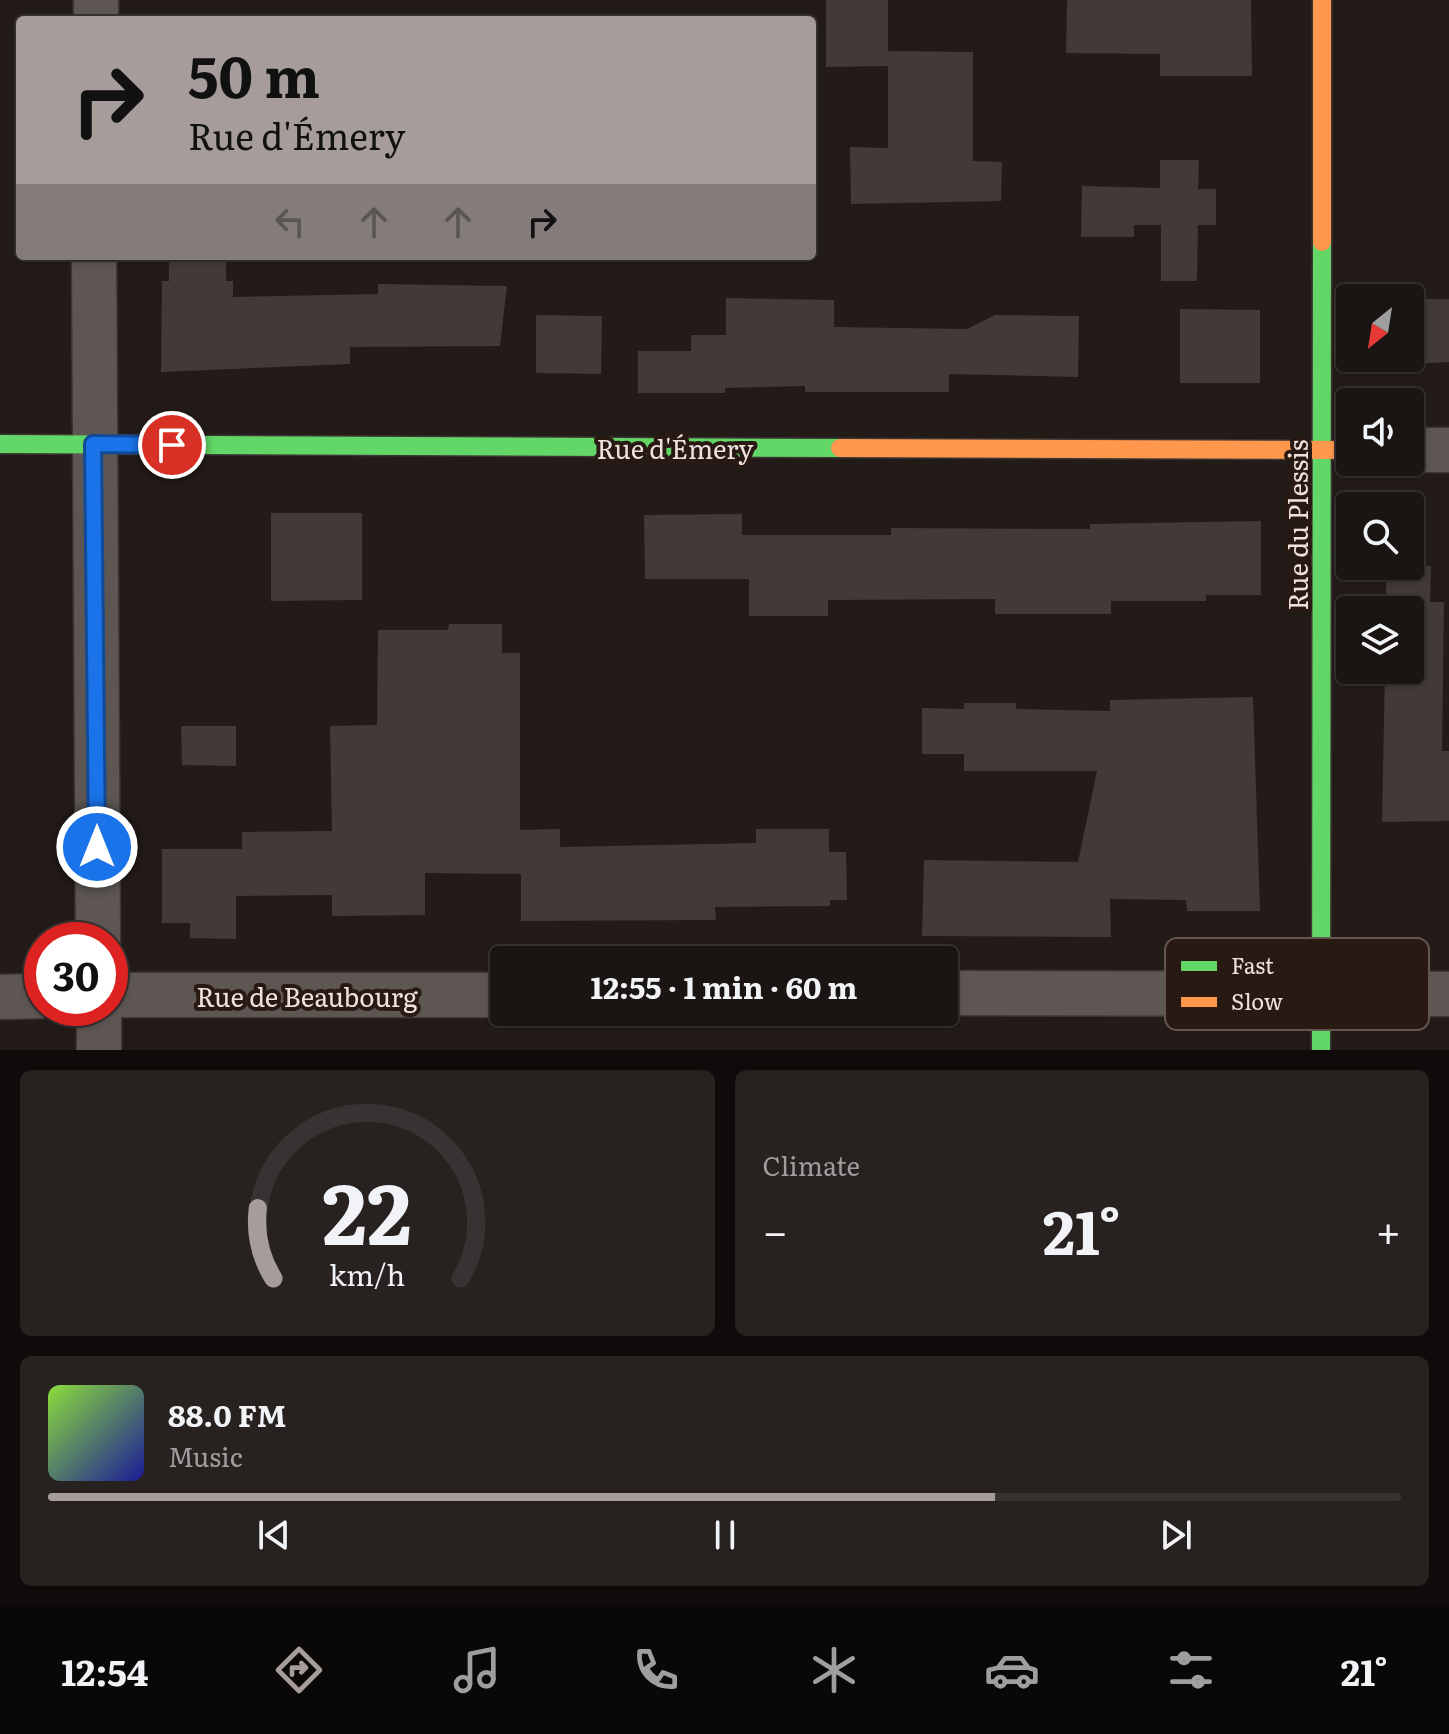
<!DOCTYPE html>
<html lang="en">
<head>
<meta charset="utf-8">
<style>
  body { margin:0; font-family:Literata,serif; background:#272120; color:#f1f3f6; height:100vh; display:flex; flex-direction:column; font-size:30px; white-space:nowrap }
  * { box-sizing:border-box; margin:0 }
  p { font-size:26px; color:#9f9e9f }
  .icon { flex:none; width:44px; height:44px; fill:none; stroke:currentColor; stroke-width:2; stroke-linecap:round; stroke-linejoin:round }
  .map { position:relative; height:1050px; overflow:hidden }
  .details { display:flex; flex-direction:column; gap:20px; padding:20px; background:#0e0b0a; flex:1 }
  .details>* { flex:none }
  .top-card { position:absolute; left:16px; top:16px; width:800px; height:244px; border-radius:8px; box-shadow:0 2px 6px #0004,0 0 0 2px #383332; background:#a69c99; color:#111; overflow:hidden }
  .needle { width:52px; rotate:210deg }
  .tools { position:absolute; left:1336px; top:284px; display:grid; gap:16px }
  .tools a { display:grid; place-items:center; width:88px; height:88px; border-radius:8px; background:#1a1412; box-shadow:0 2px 6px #0004,0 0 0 2px #383332; font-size:40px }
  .speed { position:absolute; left:24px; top:922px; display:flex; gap:16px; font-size:40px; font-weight:700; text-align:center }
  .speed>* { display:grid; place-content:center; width:104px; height:104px; border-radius:50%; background:#1a1412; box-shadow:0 2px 6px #0004,0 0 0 2px #383332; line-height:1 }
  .speed .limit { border:12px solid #d22; background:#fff; color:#111 }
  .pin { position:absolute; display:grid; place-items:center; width:68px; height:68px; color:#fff; margin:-34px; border:4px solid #fff; border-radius:50%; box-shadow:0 2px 8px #0007 }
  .me { position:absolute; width:88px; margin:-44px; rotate:0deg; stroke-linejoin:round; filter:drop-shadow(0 0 6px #0008) }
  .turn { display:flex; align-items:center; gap:28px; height:168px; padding:0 40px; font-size:36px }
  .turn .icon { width:104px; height:104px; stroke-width:2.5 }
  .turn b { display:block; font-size:56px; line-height:68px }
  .lanes { display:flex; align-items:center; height:76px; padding:0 40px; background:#0003; justify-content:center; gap:40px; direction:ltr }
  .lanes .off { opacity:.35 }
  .big { font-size:60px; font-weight:700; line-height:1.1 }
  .details .tile { flex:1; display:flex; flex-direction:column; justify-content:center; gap:12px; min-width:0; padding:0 28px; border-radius:12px; background:#272120 }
  .details .dial { align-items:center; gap:0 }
  .dial svg { height:208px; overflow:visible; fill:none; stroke:#383332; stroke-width:7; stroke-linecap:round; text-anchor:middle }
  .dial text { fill:#f1f3f6; stroke:none }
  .song { display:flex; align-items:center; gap:24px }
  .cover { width:96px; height:96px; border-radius:12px; background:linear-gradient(135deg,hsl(90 70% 55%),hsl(240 70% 35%)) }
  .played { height:8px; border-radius:4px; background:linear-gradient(90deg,#a69c99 70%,#383332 70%) }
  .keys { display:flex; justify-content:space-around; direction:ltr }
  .heat { display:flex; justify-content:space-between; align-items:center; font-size:44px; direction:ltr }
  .details .tiles { flex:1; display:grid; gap:20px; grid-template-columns:1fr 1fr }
  .tile:last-child { grid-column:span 2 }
  .trip { position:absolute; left:490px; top:946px; width:468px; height:80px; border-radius:8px; background:#1a1412; box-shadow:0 2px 6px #0004,0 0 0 2px #383332; font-weight:700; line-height:80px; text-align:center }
  .menu { display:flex; height:128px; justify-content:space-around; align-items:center; background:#0a0807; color:#9f9e9f }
  .menu .icon { width:56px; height:56px }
  .menu .current { color:#a69c99 }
  .menu b { font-size:36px; color:#f1f3f6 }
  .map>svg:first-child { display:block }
  .building { fill:#413a38 }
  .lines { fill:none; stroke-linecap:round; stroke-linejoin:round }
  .street-casing { stroke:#3d3734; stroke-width:47 }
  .fast-casing { stroke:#3d3734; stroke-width:21 }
  .slow-casing { stroke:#3d3734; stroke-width:21 }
  .street { stroke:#5d5653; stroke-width:44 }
  .fast { stroke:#63d668; stroke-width:18 }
  .slow { stroke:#ff974d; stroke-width:18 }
  .route-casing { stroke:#114b97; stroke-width:20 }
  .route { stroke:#1a73e8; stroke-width:14 }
  .labels { text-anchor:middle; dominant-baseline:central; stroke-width:8; stroke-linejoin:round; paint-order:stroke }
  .street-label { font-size:26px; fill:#ede2de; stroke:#281913 }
  .key { fill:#281913; stroke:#635550; stroke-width:2 }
  .key-label { font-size:22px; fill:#ede2de }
</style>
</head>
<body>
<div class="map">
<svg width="1449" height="1050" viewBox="0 0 1449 1050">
  <rect width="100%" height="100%" fill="#231b18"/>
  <g class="building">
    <polygon points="826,0 888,0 888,66 826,67"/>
    <polygon points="1067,0 1251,0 1252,76 1160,76 1160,54 1066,53"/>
    <polygon points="888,51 973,52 973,161 1002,162 1001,201 851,204 850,147 888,148"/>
    <polygon points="1160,160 1199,160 1198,189 1216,189 1216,225 1198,225 1197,281 1161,281 1161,225 1134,225 1134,237 1081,237 1082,186 1160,188"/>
    <polygon points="169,258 226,259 226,281 233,281 233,297 378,294 378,284 507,286 500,346 350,347 350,364 161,372 162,281 169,281"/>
    <polygon points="726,298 834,300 834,327 967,329 995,315 1079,316 1078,377 949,374 949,392 805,392 805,386 725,388 725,393 638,393 638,351 691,351 691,335 726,335"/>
    <polygon points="1410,299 1449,299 1449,362 1410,364"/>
    <polygon points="1180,309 1260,310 1260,383 1180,383"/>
    <polygon points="536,315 602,316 601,374 536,373"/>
    <polygon points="271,513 362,513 362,600 271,601"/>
    <polygon points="742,514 742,535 891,535 891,528 1090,529 1090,524 1261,521 1261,595 1206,595 1206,601 1111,601 1111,614 995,614 995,599 828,600 828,616 749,616 749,579 645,579 644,515"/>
    <polygon points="1386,566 1431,566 1430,602 1444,602 1442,751 1449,751 1449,821 1382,822 1385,670 1410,670 1410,610 1386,610"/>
    <polygon points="449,624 502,624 502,653 520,653 520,830 560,829 560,847 756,843 756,829 829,829 829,852 846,852 847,900 830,900 830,906 715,907 716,920 521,921 521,874 425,873 425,915 332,916 332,895 236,896 236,939 190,938 190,923 162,923 162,849 242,849 242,832 332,831 330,726 377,725 378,630 448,630"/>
    <polygon points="1253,697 1260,911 1187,911 1186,900 1110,899 1111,937 922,936 924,860 1078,862 1097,771 964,771 964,754 922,754 922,708 964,709 964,703 1016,703 1016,709 1110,711 1110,700"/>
    <polygon points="181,726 236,726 236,766 182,765"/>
  </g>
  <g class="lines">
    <g class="street-casing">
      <g id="street">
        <polyline points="96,20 96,0"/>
        <polyline points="94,256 98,940"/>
        <polyline points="1410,450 1449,450"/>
        <polyline points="944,993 1449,994"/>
        <polyline points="110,995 504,995"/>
        <polyline points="0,997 42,996"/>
        <polyline points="99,1008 99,1050"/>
      </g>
    </g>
    <g class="fast-casing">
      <g id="fast">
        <polyline points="0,444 840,448"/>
        <polyline points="1321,1050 1322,242"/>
      </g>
    </g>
    <g class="slow-casing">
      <g id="slow">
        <polyline points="1322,242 1322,0"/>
        <polyline points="840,448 1350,450"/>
      </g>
    </g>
    <use href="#street" class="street"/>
    <use href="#fast" class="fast"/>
    <use href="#slow" class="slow"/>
  </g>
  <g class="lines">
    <g class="route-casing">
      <polyline id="route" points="97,847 93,444 172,445"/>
    </g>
    <use href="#route" class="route"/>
  </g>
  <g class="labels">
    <g class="street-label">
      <text x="675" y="447">Rue d'Émery</text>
      <text transform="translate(1296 525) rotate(-90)">Rue du Plessis</text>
      <text x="307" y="995">Rue de Beaubourg</text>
    </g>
  </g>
  <rect x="1165" y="938" width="264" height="92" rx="12" class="key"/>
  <rect x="1181" y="961" width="36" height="10" fill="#63d668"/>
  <rect x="1181" y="997" width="36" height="10" fill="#ff974d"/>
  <g class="key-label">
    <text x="1231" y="974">Fast</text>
    <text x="1231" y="1010">Slow</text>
  </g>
</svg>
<div class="tools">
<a><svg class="needle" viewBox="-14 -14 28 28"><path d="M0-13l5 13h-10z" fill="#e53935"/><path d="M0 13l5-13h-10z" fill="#9f9e9f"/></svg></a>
<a><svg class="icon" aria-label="sound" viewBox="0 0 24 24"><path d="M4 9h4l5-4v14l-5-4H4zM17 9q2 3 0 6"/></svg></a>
<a><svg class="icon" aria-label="search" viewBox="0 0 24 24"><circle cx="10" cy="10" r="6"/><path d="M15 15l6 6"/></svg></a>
<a><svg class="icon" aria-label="layers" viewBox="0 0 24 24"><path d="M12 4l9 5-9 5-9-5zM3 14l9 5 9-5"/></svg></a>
</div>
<div class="speed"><div class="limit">30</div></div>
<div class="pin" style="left:172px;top:445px;background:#d93025"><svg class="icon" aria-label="arrive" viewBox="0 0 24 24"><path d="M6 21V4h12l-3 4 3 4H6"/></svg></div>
<svg class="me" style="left:97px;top:847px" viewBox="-20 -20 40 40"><circle r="17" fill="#1a73e8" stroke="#fff" stroke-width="3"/><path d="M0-11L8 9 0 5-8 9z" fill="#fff"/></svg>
<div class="trip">12:55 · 1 min · 60 m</div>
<div class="top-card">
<div class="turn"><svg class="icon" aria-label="right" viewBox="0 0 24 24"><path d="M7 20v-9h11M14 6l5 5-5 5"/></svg><div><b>50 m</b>Rue d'Émery</div></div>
<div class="lanes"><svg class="icon off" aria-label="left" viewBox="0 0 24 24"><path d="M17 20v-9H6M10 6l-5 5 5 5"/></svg><svg class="icon off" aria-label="ahead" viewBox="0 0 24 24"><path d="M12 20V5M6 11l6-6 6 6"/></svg><svg class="icon off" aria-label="ahead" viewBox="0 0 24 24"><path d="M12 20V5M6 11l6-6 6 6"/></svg><svg class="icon" aria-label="right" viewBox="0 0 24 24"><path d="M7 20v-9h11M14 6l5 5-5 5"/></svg></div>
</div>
</div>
<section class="details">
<div class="tiles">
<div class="tile dial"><svg viewBox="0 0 100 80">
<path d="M14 69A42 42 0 1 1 86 69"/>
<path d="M14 69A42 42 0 0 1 8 42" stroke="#a69c99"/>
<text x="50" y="56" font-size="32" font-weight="700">22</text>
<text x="50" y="72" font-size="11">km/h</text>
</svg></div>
<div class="tile"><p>Climate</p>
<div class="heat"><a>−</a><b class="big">21°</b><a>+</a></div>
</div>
<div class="tile">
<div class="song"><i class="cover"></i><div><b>88.0 FM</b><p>Music</p></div></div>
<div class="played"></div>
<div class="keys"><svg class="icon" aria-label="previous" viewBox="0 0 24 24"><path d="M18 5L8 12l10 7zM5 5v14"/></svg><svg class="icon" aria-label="pause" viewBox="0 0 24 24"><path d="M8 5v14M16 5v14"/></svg><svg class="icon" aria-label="next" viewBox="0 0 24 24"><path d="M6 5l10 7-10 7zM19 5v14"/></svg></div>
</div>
</div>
</section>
<nav class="menu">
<b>12:54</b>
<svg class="icon current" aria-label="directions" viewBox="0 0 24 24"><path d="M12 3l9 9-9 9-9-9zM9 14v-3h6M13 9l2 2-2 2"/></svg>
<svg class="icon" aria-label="music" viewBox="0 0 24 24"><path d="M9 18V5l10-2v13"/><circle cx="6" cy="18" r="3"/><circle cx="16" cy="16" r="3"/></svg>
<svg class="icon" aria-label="phone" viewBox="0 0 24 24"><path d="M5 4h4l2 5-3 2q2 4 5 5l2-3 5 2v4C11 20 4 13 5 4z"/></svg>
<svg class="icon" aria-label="climate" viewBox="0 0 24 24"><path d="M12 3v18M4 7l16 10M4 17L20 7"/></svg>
<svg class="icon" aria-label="car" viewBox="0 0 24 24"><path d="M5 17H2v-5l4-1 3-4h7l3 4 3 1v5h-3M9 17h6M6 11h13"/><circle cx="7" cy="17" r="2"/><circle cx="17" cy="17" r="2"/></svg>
<svg class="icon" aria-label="filters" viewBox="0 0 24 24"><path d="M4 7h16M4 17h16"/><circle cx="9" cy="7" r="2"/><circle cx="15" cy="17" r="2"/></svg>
<b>21°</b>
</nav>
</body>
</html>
